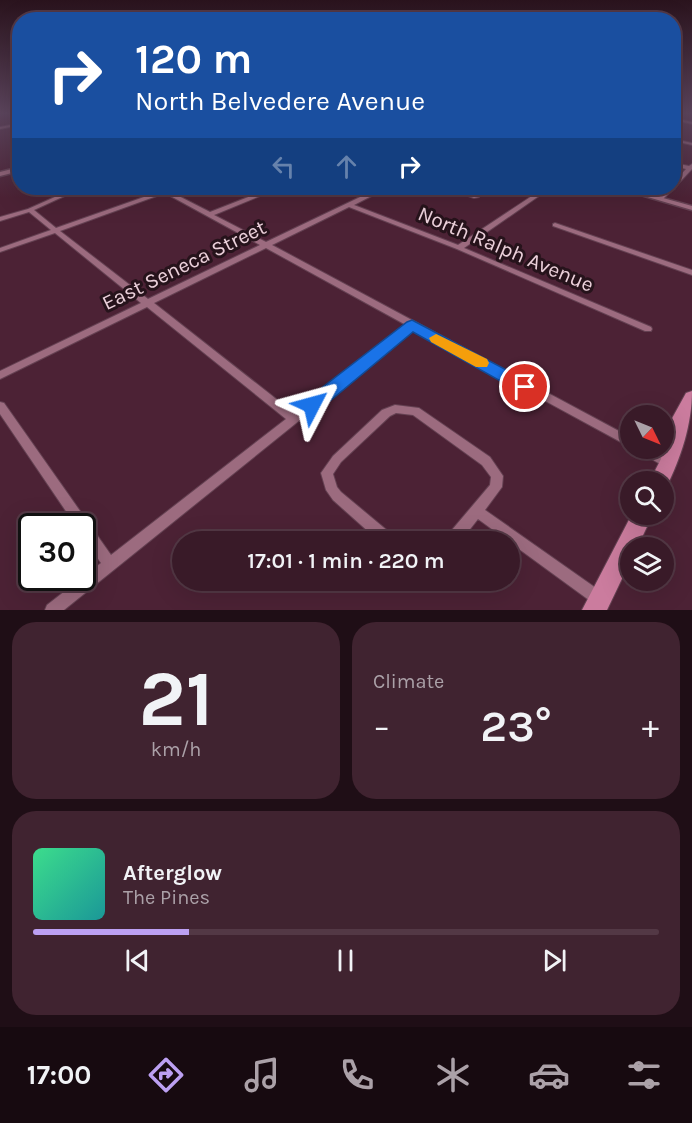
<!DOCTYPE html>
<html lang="en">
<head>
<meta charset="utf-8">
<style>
  body { margin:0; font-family:Karla,sans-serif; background:#402330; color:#f1f3f6; height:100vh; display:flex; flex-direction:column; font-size:22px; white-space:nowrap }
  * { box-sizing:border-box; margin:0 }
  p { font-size:20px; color:#aba1a8 }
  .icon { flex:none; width:33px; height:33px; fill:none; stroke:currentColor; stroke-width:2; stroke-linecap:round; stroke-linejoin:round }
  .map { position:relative; height:610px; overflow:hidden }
  .panel { display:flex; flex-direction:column; gap:12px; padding:12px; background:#1f0e16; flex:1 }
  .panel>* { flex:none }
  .top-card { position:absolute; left:12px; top:12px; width:669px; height:183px; border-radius:24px; box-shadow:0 6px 24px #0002,0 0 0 2px #533845; background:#1a4fa0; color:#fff; overflow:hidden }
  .needle { width:39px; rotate:133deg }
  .buttons { position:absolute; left:620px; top:405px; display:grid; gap:12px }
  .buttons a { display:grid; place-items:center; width:54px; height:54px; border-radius:50%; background:#391a28; box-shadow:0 6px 24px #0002,0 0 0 2px #533845; font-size:30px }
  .speed { position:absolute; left:18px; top:513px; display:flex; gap:12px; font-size:30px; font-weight:700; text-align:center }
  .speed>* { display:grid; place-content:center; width:78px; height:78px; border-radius:50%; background:#391a28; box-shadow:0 6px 24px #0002,0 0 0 2px #533845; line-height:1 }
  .speed .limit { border:3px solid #111; border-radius:9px; background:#fff; color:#111 }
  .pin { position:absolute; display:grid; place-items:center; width:51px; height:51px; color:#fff; margin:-26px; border:3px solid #fff; border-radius:50%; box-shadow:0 2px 6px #0007 }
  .me { position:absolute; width:66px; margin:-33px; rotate:51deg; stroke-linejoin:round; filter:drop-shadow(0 0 4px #0008) }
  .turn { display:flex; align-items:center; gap:21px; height:126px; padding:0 24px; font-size:27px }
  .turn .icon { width:78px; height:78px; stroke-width:2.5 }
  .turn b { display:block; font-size:42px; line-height:51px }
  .lanes { display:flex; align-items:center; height:57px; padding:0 24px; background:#0003; justify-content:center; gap:30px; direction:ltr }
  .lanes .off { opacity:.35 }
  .big { font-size:45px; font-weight:600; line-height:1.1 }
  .panel .tile { flex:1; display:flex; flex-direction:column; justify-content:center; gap:9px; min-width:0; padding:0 21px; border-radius:24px; background:#402330 }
  .panel .dial { align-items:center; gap:0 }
  .dial b { font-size:78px; line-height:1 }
  .song { display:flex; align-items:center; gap:18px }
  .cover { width:72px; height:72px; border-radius:9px; background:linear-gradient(135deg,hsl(150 70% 55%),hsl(180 70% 35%)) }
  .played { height:6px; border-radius:3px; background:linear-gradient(90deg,#bca0f2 25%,#533845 25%) }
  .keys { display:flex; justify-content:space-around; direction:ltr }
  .heat { display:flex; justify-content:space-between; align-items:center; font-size:33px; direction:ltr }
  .panel .tiles { flex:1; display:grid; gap:12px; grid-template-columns:1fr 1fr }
  .tile:last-child { grid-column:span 2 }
  .trip { position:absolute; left:172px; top:531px; width:348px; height:60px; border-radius:30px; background:#391a28; box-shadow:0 6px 24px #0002,0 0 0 2px #533845; font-weight:600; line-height:60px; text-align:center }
  .dock { display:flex; height:96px; justify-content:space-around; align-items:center; background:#170a10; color:#aba1a8 }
  .dock .icon { width:42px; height:42px }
  .dock .current { color:#bca0f2 }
  .dock b { font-size:27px; color:#f1f3f6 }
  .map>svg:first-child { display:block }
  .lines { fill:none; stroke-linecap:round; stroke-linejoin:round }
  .minor-casing { stroke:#644152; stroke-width:2 }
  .tertiary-casing { stroke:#644152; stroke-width:3 }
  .primary-casing { stroke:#644152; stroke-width:2 }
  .minor { fill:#9c6b7f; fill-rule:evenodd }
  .tertiary { fill:#9c6b7f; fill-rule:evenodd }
  .primary { fill:#cb7c9e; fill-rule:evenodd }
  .route { fill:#1a73e8; stroke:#114b97; stroke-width:1.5 }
  .slow { fill:#f59e0b }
  .labels { text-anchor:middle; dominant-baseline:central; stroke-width:6; stroke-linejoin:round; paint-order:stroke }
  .street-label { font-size:21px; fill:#ebd0da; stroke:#26131b }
</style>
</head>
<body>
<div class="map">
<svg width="692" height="610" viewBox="0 0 692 610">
  <rect width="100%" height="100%" fill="#4c2235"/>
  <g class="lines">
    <g class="minor-casing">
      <g id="minor">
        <polygon points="674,118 692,122 692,124 674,120"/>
        <polygon points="20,123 20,125 0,129 0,127"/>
        <polygon points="674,139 692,143 692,145 674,141"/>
        <polygon points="674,163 689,166 692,164 692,169 676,186 674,187 674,182 686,169 674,166"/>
        <polygon points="674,187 674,188 662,200 658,200 658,198 668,188"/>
        <path d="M75,188H82L34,210L56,228L161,191L157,188H163L210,212L271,188H278L277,189L214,215L266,242L379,188H386L385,189L354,205L458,245L544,188H550L549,189L464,248L651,327L652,329L651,331H645L457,249L349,207L272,245L630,437V447L413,329L64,610H45L47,605L101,563L82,536V526H76L0,414V402L4,403L111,555L286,419L147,307L0,379V371L141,303L55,233L0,252V248L51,230L29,212L0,221V217L28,209ZM165,193L260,245L148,299L60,231ZM266,248L406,325L294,413L154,303Z"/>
        <polygon points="445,188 452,188 479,197 474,198"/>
        <polygon points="555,223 692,270 692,275 553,226 553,224"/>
        <polygon points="395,405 419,408 490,457 503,476 502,487 485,510 603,593 605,598 603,603 598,605 593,603 478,519 460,542 445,542 446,537 490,485 491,477 482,465 413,415 396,413 390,416 341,462 333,474 337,487 341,492 395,537 396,542 380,542 333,500 326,490 321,473 333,456 382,410"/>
        <polygon points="637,448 653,448 673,459 675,463 673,467 669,468 665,467 638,451"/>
      </g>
    </g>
    <g class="tertiary-casing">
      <g id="tertiary">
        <polygon points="20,167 20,171 0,176 0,172"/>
        <polygon points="617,188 627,188 692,206 692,210"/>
      </g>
    </g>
    <g class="primary-casing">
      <g id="primary">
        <path d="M692,391C692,424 681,458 666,488L663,489V482H649L661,459L670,422L686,393Z"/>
        <polygon points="632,514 653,514 637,548 630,548 630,562 607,610 582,610"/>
      </g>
    </g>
    <use href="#minor" class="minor"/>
    <use href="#tertiary" class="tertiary"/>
    <use href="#primary" class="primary"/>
  </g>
  <linearGradient id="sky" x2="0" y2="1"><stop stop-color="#2a131d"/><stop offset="0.57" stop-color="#5b445c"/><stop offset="1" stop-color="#5b445c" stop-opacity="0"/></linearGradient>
  <rect width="692" height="198" fill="url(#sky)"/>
  <polygon class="route" points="412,320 531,383 534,387 531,392 525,393 520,392 413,332 319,410 312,412 306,410 304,405 306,400 407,322"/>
  <polygon class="slow" points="436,334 487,359 489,363 487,367 476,367 431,342 429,338"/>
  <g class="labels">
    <g class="street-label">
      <text transform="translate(506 249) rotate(23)">North Ralph Avenue</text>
      <text transform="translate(184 265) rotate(-26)">East Seneca Street</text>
    </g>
  </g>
</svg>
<div class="buttons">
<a><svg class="needle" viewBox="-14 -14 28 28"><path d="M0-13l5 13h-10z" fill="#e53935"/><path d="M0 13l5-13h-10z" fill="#aba1a8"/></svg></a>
<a><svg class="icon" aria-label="search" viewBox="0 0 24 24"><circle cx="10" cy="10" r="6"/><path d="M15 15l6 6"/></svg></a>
<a><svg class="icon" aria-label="layers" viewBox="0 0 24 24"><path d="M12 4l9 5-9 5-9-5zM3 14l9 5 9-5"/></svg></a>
</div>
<div class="speed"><div class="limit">30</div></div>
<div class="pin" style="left:525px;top:387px;background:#d93025"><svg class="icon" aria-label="arrive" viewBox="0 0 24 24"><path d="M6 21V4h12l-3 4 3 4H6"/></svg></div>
<svg class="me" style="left:312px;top:405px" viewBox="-20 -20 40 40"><path d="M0-17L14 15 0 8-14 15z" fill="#1a73e8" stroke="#fff" stroke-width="4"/></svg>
<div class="trip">17:01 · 1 min · 220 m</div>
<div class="top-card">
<div class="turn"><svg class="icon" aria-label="right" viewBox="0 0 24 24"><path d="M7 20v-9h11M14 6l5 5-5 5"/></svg><div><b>120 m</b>North Belvedere Avenue</div></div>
<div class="lanes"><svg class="icon off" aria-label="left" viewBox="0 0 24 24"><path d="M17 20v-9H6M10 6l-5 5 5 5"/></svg><svg class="icon off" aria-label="ahead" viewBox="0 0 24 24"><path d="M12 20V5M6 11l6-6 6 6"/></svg><svg class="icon" aria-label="right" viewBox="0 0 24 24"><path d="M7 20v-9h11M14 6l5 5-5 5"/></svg></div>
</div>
</div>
<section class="panel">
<div class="tiles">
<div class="tile dial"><b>21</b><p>km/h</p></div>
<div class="tile"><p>Climate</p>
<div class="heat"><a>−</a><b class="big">23°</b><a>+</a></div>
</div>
<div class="tile">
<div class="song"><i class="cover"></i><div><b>Afterglow</b><p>The Pines</p></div></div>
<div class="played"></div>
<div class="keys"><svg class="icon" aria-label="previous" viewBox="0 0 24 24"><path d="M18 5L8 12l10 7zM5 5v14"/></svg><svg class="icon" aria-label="pause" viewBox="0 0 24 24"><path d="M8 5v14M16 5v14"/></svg><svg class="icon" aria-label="next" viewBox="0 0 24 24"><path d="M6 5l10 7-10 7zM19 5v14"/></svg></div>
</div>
</div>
</section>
<nav class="dock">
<b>17:00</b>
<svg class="icon current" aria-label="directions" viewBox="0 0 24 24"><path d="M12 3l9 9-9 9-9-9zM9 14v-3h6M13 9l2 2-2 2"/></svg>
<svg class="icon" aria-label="music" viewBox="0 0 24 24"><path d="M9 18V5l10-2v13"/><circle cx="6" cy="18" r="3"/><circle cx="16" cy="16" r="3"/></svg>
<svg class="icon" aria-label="phone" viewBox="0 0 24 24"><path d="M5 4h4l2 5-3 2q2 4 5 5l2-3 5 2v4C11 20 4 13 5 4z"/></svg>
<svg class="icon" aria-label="climate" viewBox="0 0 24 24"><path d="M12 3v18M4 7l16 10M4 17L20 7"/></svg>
<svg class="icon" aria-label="car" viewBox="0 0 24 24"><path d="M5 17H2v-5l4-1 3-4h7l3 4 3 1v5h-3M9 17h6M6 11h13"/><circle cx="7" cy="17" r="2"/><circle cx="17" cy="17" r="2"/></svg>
<svg class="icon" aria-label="filters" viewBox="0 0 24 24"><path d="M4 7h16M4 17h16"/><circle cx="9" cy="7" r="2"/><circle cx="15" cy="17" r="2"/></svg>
</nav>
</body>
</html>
